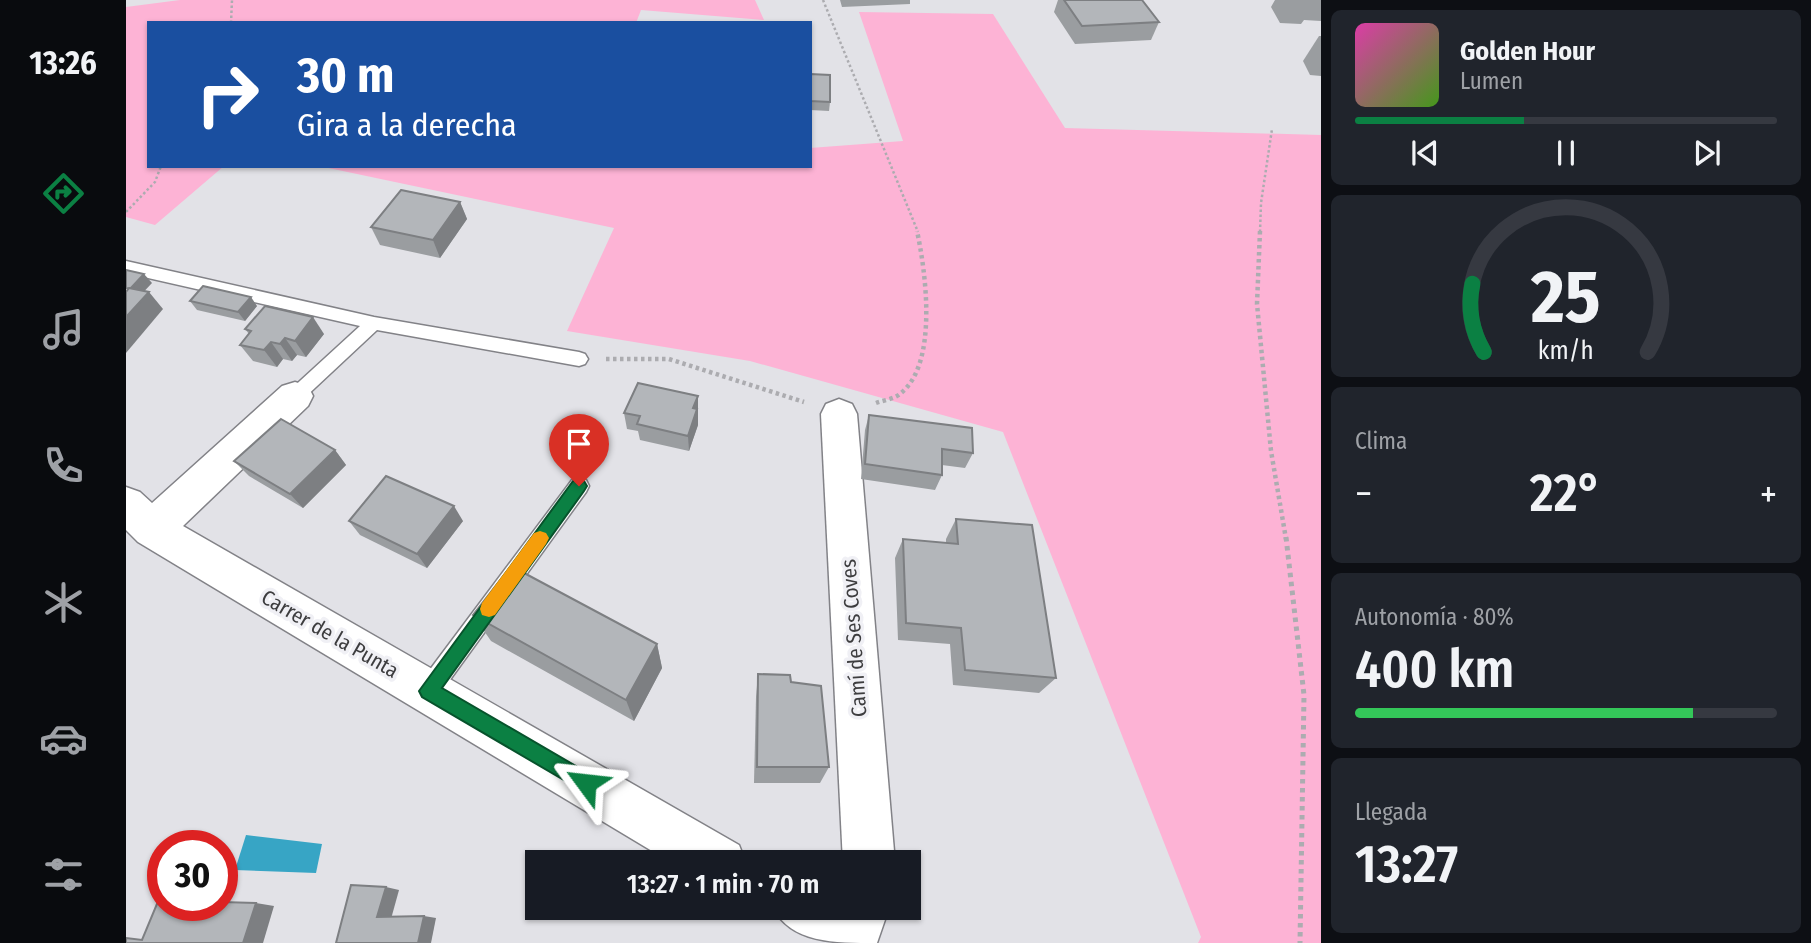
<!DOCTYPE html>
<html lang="es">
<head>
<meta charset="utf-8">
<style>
  body { margin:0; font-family:"Fira Sans Condensed",sans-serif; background:#20242c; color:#f1f3f6; height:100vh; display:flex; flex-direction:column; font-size:26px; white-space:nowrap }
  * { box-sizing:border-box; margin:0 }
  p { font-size:23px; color:#9ea1a6 }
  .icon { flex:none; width:38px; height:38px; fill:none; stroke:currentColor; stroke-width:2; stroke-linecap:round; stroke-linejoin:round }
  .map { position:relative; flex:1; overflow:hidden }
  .side { display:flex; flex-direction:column; gap:10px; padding:10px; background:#0d0f14; width:490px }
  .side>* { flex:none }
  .hud { position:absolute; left:21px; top:21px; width:665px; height:147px; border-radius:0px; box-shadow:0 2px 5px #0004; background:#1a4fa0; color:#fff; overflow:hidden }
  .speed { position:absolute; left:21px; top:830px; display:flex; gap:14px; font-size:35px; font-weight:700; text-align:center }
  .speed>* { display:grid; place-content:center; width:91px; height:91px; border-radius:50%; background:#171b24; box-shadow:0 2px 5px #0004; line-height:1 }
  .speed .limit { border:10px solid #d22; background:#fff; color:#111 }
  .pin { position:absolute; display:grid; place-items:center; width:60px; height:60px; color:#fff; margin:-72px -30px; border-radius:50% 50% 50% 0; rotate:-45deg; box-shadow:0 0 7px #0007 }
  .pin .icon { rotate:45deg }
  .me { position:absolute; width:77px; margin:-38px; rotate:300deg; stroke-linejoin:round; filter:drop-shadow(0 0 5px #0008) }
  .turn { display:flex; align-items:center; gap:24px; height:147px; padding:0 35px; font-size:32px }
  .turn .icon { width:91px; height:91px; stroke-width:2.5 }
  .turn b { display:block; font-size:49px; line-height:60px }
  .big { font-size:52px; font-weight:600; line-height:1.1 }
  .side .widget { flex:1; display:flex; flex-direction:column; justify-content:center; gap:10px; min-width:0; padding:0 24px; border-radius:10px; background:#20242c }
  .side .dial { align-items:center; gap:0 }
  .dial svg { height:182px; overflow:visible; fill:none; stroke:#363941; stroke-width:7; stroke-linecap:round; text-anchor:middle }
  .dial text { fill:#f1f3f6; stroke:none }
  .song { display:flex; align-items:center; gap:21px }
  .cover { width:84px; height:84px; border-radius:10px; background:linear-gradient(135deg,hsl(320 70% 55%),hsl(100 70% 35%)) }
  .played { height:7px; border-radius:4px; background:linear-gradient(90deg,#0b8043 40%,#363941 40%) }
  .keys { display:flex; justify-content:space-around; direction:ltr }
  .heat { display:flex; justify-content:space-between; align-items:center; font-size:38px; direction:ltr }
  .charge { height:10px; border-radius:5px; background:linear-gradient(90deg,#34c759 80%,#363941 0) }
  .trip { position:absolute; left:399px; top:850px; width:396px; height:70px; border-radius:0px; background:#171b24; box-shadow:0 2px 5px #0004; font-weight:600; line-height:70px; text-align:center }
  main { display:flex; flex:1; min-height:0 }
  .dock { display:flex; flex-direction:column; width:126px; justify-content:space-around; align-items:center; background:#090b0e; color:#9ea1a6 }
  .dock .icon { width:49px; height:49px }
  .dock .active { color:#0b8043 }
  .dock b { font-size:32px; color:#f1f3f6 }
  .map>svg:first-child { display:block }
  .green { fill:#fdb3d5 }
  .water { fill:#37a5c5 }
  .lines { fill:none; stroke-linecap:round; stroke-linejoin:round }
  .lane-casing { stroke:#828287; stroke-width:3 }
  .street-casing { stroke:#828287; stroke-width:3 }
  .path-far2 { stroke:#acacb0; stroke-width:2.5; stroke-dasharray:2.5 2.5; stroke-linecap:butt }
  .path-far1 { stroke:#acacb0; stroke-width:4.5; stroke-dasharray:3.5 3.5; stroke-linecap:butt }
  .path { stroke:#acacb0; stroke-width:5; stroke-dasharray:4.5 4.5; stroke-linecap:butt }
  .lane { fill:#fff; fill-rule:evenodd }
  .street { fill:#fff; fill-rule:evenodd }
  .wall { fill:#9a9da0 }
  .shaded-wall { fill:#7d7f82 }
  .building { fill:#b3b6ba; stroke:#7d7f82; stroke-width:2 }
  .route { fill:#0b8043; stroke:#07532c; stroke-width:2 }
  .slow { fill:#f59e0b }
  .labels { text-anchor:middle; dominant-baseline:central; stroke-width:7; stroke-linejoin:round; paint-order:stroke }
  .street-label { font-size:21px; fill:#3d3d3f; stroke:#f0f0f5 }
</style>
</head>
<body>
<main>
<nav class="dock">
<b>13:26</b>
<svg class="icon active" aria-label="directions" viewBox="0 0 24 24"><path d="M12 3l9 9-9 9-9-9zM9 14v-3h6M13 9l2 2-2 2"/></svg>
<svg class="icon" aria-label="music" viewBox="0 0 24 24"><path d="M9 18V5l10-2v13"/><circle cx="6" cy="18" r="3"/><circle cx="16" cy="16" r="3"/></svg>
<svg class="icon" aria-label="phone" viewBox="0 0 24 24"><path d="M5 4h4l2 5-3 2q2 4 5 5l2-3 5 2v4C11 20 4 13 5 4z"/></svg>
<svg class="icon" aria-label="climate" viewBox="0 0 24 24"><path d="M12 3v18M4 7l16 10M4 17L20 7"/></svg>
<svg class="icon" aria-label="car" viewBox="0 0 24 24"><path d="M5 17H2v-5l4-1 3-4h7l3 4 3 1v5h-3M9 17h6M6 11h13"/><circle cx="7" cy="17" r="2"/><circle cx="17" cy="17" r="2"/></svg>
<svg class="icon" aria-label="filters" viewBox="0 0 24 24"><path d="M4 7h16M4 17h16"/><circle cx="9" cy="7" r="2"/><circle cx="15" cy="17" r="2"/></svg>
</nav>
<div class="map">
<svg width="1195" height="943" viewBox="0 0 1195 943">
  <rect width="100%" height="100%" fill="#e2e2e7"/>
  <g class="green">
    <polygon points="54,0 629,0 638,20 515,10 510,23 23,23 23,166 98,166 29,225 0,217 0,7"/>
    <polygon points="733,12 867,14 939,128 1195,135 1195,943 1072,943 1075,937 877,432 624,361 441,331 488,228 193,166 684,166 684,148 777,141"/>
  </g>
  <polygon class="water" points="120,835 196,844 190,873 109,870"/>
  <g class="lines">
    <g class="lane-casing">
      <g id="lane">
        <polygon points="0,261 248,317 453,352 459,354 462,359 459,364 453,366 251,330 175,401 163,401 160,396 163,391 234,326 0,273"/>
        <polygon points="453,478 460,480 463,486 460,492 310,699 302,702 294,699 291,691 294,683 446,480"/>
      </g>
    </g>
    <g class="street-casing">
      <g id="street">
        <polygon points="169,382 182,386 187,396 182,406 57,526 613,845 620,863 546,863 12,542 0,530 0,487 14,492 26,503 156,386"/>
        <polygon points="713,399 726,404 731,414 769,863 717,863 695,414 700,404"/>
        <path d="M647,908H763L751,943C707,943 666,943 647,908Z"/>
      </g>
    </g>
    <g class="path-far2">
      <polyline points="697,0 792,232"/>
      <polyline points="105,23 106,0"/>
      <polyline points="0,212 29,182 35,166"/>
      <polyline points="1134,232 1135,203 1146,129"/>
    </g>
    <g class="path-far1">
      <polyline points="1134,231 1131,304 1145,451 1160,539"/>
      <polyline points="480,359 543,359 678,402"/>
      <path d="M750,403C758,400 769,399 775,393C812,363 800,273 791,231"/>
    </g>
    <polyline class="path" points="1160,537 1178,695 1174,943"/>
    <use href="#lane" class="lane"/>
    <use href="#street" class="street"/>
  </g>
  <g class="wall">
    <polygon points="714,0 784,0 784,4 716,7"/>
    <polygon points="932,0 1016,0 1033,22 1025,40 949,44 928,12"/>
    <polygon points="1149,0 1195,0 1195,21 1178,20 1175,24 1154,23 1145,7"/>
    <polygon points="1193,36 1195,36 1195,76 1184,75 1177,61"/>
    <polygon points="684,74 704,102 703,111 684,110"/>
    <polygon points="334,202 341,219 314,258 254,245 245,227"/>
    <polygon points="64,301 131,306 119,321 71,310"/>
    <polygon points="119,329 198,334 180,357 171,355 166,361 157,359 151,367 127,361 114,345 123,334"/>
    <polygon points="572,396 572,425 563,451 514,440 512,431 501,429 498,413"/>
    <polygon points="743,415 847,453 839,468 816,465 816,475 809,490 735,479 739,430"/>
    <polygon points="209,450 220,465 177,508 123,476 108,461"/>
    <polygon points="830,519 930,678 913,693 827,685 824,644 772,640 769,558 777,539 820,543 820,539"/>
    <polygon points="223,521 337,521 301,568 234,535"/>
    <polygon points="347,615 531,644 536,668 508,721 365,641"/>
    <polygon points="632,674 665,682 703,767 694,783 628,783 630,697"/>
  </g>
  <g class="shaded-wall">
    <polygon points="334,202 341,219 314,258 307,240"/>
    <polygon points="18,274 26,283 12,298 4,289"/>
    <polygon points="23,292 37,309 0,353 0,317"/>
    <polygon points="125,297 131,306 119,321 112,312"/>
    <polygon points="187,317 198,334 180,357 169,341"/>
    <polygon points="159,338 171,355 166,361 154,344"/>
    <polygon points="145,342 157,359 151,367 138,350"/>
    <polygon points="572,396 572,425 563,451 562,436 567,408"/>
    <polygon points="209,450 220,465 177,508 164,494"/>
    <polygon points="328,506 337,521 301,568 291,554"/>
    <polygon points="531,644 536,668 508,721 500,700"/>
    <polygon points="260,887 273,890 265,919 251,917"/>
    <polygon points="130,903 148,906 137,943 117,943"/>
    <polygon points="298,916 310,918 305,943 292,943"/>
  </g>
  <g class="building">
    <polygon points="938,0 1016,0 1033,22 956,26"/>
    <polygon points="684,74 704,75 704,102 684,101"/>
    <polygon points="275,190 334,202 307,240 245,227"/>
    <polygon points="0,270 18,274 4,289 0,288"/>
    <polygon points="77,286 125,297 112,312 64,301"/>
    <polygon points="3,288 23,292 0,317 0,292"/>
    <polygon points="139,306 187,317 169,341 159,338 154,344 145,342 138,350 114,345 125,331 119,329"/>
    <polygon points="512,383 572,396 567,408 571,409 562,436 511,424 514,416 498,413"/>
    <polygon points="743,415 846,428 847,453 816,449 816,475 739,464"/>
    <polygon points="155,419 209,450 164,494 108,461"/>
    <polygon points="260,476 328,506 291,554 223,521"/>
    <polygon points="830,519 906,525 930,678 839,670 835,628 780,623 777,539 832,544"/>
    <polygon points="385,566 531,644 500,700 347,615"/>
    <polygon points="632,674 664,675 665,682 695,686 703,767 631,767"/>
    <polygon points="225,885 260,887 251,917 298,916 292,943 210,943"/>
    <polygon points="33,899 37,899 37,905 96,905 96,902 130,903 117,943 0,943 0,938 16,940"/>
  </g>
  <polygon class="route" points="453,479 458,481 461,486 458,491 316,688 467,776 470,783 467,790 460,793 296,697 293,691 447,481"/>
  <polygon class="slow" points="414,531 420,533 423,538 420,544 369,615 363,617 356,615 354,609 356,603 408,533"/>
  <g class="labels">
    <g class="street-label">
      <text transform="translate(204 634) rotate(30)">Carrer de la Punta</text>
      <text transform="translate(728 638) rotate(-94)">Camí de Ses Coves</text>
    </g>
  </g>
</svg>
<div class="speed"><div class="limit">30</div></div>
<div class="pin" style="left:453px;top:486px;background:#d93025"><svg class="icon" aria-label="arrive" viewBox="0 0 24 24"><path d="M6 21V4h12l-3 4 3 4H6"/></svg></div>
<svg class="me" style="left:460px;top:783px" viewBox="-20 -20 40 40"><path d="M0-17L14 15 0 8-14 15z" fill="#0b8043" stroke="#fff" stroke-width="4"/></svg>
<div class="trip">13:27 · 1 min · 70 m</div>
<div class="hud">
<div class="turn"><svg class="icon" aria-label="right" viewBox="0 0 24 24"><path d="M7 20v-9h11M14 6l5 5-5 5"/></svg><div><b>30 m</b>Gira a la derecha</div></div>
</div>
</div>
<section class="side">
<div class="widget">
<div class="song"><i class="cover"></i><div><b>Golden Hour</b><p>Lumen</p></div></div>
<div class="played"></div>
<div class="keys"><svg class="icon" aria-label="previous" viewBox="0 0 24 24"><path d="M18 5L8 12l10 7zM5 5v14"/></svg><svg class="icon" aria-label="pause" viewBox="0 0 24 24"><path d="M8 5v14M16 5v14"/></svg><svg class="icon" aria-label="next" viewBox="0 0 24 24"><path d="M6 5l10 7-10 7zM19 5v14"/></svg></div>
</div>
<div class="widget dial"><svg viewBox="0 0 100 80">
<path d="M14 69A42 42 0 1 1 86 69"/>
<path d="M14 69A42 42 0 0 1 9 39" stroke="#0b8043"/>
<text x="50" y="56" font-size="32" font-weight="700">25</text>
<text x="50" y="72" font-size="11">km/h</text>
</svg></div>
<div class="widget"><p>Clima</p>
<div class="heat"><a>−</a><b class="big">22°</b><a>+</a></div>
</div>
<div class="widget"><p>Autonomía · 80%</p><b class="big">400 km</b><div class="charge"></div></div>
<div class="widget"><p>Llegada</p><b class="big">13:27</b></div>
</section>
</main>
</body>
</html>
